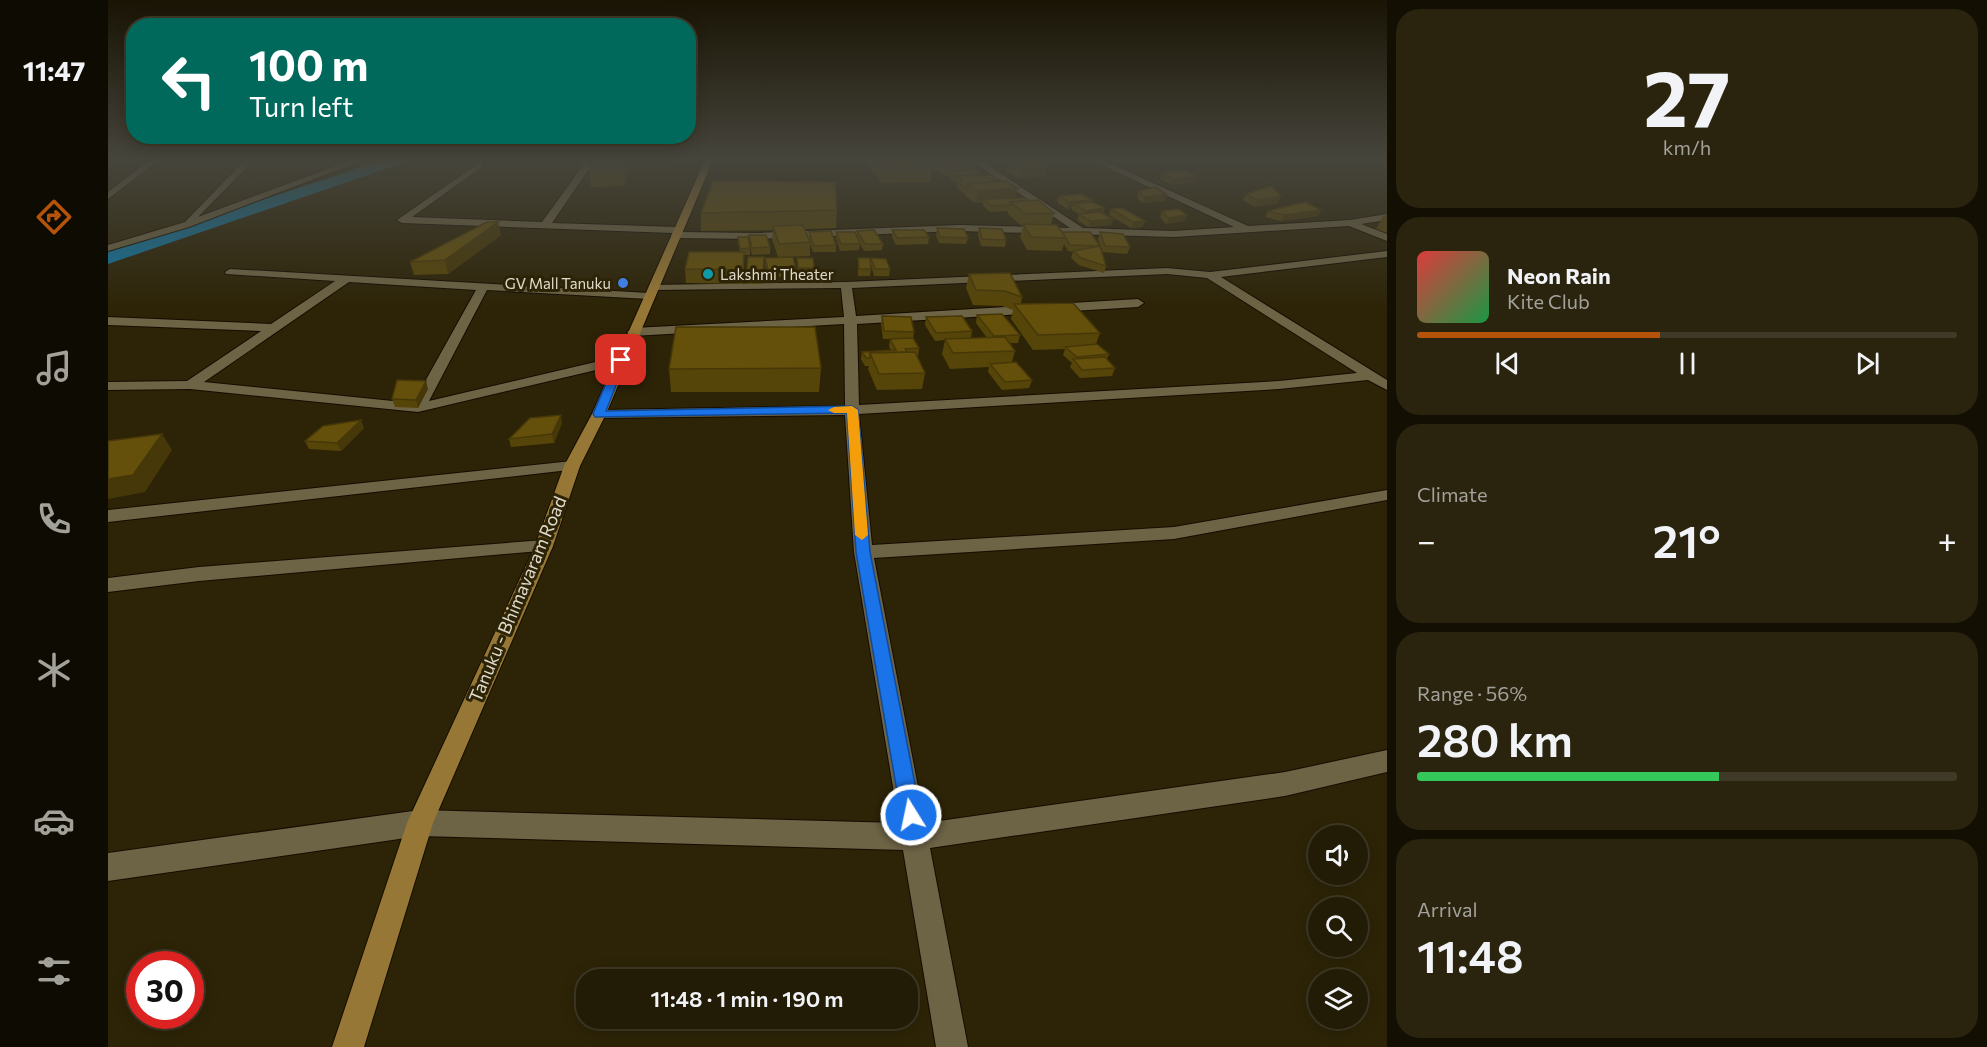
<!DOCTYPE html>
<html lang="en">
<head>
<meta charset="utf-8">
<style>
  body { margin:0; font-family:Commissioner,sans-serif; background:#2a240f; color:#f1f3f6; height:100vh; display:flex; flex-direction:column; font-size:22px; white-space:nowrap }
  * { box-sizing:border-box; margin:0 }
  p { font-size:20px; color:#a2a19a }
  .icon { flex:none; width:33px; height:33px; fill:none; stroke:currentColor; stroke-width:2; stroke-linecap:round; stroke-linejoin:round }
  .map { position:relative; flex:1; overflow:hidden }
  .details { display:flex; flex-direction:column; gap:9px; padding:9px; background:#130f03; width:600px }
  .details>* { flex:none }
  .banner { position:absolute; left:18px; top:18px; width:570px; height:126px; border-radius:24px; box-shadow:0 3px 15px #0003,0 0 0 2px #3f3927; background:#00695c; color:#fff; overflow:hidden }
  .controls { position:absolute; left:1200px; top:825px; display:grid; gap:12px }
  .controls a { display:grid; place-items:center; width:60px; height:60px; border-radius:50%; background:#221b05; box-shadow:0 3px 15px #0003,0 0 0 2px #3f3927; font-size:30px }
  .speed { position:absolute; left:18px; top:951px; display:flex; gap:12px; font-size:30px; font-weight:700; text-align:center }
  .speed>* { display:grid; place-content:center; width:78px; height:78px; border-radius:50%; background:#221b05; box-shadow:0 3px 15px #0003,0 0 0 2px #3f3927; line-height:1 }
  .speed .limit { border:9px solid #d22; background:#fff; color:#111 }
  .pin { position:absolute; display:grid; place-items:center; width:51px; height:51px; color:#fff; margin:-26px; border-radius:12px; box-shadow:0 3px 9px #0006 }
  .me { position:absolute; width:66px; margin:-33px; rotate:350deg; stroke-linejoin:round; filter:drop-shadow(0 0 4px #0008) }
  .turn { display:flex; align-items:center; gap:21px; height:126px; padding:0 24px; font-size:27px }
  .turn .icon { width:78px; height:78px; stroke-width:2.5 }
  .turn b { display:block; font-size:42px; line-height:51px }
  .big { font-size:45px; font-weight:600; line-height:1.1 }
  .details .tile { flex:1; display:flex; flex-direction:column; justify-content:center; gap:9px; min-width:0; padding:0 21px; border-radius:24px; background:#2a240f }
  .details .dial { align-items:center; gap:0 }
  .dial b { font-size:78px; line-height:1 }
  .song { display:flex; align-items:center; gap:18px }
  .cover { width:72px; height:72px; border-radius:9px; background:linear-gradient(135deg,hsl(0 70% 55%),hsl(140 70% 35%)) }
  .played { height:6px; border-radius:3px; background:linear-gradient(90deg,#b45309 45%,#3f3927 45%) }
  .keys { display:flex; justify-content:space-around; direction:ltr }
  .heat { display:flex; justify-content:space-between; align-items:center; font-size:33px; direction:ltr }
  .charge { height:9px; border-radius:4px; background:linear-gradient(90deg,#34c759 56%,#3f3927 0) }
  .trip { position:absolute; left:468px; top:969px; width:342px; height:60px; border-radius:24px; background:#221b05; box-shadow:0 3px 15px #0003,0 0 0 2px #3f3927; font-weight:600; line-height:60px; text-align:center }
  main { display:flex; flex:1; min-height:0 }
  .tabs { display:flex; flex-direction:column; width:108px; justify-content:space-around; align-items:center; background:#0e0b02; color:#a2a19a }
  .tabs .icon { width:42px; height:42px }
  .tabs .active { color:#b45309 }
  .tabs b { font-size:27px; color:#f1f3f6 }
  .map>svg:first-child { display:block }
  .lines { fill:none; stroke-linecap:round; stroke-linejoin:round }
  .canal { fill:#1075a0; fill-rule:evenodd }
  .minor-casing { stroke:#150c00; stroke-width:2 }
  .major-casing { stroke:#150c00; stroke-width:2 }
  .minor { fill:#6d6345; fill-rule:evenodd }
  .major { fill:#977735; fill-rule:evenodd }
  .wall { fill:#564509 }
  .shaded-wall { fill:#463808 }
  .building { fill:#64500b; stroke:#463808; stroke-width:1.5 }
  .route { fill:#1a73e8; stroke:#114b97; stroke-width:1.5 }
  .slow { fill:#f59e0b }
  .culture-dot { fill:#0f9aa8; stroke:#2d2407; stroke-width:2 }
  .shop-dot { fill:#3f7fe0; stroke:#2d2407; stroke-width:2 }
  .labels { text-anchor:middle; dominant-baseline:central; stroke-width:6; stroke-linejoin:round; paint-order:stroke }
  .far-poi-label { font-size:15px; fill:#e0daca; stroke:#2d2407; text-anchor:start }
  .street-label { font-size:18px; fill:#e0daca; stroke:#2d2407 }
</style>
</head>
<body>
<main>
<nav class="tabs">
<b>11:47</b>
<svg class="icon active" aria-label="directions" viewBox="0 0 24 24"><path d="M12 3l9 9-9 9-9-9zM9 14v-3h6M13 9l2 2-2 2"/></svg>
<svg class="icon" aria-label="music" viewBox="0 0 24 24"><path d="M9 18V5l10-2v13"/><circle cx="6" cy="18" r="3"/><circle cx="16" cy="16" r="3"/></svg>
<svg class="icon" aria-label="phone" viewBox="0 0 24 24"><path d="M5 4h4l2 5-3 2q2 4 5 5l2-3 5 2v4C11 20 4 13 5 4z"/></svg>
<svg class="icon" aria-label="climate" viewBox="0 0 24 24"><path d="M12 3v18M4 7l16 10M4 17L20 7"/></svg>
<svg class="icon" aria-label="car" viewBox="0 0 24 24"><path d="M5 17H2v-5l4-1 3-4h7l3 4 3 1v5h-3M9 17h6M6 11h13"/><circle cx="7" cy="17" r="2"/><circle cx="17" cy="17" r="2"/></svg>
<svg class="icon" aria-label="filters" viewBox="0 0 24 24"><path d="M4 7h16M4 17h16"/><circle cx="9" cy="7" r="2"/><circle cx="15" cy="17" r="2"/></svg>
</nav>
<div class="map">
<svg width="1279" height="1047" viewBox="0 0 1279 1047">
  <rect width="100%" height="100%" fill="#2d2407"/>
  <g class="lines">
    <polygon class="canal" points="275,160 297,160 295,163 0,264 0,251"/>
    <g class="minor-casing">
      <g id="minor">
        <polygon points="42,160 51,160 0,199 0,192"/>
        <polygon points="137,160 146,160 90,217 244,160 256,160 81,227 0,251 0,245 77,222"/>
        <polygon points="479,160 487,160 444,223 570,227 575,230 573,232 647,233 852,225 962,228 862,160 872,160 975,228 1066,231 1126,227 983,160 994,160 1140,226 1242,220 1279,214 1279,220 1253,224 1279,234 1279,241 1241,226 1066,237 852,231 647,239 568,238 563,235 565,233 294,223 289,220 371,163 374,163 374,167 304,217 434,222"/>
        <path d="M1279,251V257L1113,277L1279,380V390L1260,380L1171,389L751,414L764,545L1066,527L1279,490V500L1066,539L766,558L817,823L1177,772L1279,750V772L1177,796L822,848L860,1047H828L795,850L312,836L0,881V853L312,810L791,823L746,552L737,415L491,418L484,414L491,410L737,406L736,324L525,336L519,332L525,328L736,317L733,288L545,290L541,289V285L738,282L1059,268L1102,272ZM1059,274L1099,278L1249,373L1171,381L751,405L749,324L1030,307L1036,303L1030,299L748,316L744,288Z"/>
        <path d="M122,269L541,293L547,296L541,299L379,290L321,401L513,356L520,360L518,363L310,412L82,389L0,390V382L79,381L153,331L0,325V317L163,324L227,281L118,274L117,272ZM241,282L368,290L305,403L96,382Z"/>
        <polygon points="464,461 472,466 470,469 0,522 0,510"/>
        <polygon points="436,540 443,542 445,546 443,550 91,581 0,592 0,578 91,567"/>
      </g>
    </g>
    <g class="major-casing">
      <polygon id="major" points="597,160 605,160 498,414 472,466 445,546 325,823 256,1047 224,1047 299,823 427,546 456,466 484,414"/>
    </g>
    <use href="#minor" class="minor"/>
    <use href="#major" class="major"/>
  </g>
  <g class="wall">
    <polygon points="483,160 520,160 521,171 517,186 483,187 480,165"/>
    <polygon points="755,160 819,160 821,162 821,160 847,160 852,164 852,165 869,169 868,171 874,174 874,175 889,179 888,182 907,198 921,201 946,213 943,225 954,232 982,232 998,266 996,273 971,265 963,258 965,252 960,251 956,244 954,251 919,250 912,237 915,227 900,214 900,211 882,212 875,206 875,203 867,203 857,196 857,194 856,194 849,188 849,184 847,182 848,181 845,181 841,177 841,176 838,176 830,172 830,170 827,170 824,167 822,182 774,183"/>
    <polygon points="899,160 929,160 937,177 912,179 897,170"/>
    <polygon points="1054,173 1090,176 1088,182 1064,185 1052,179"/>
    <polygon points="1031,191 1058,194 1056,201 1034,203 1029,197"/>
    <polygon points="1138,194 1170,203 1147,207 1135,200"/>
    <polygon points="951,196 984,200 984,202 997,208 995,214 1005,219 1003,225 980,227 969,220 971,214 964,210 964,208 959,209 949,202"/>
    <polygon points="1003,209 1037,221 1034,227 1023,228 1001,215"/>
    <polygon points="729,210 728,228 697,229 701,238 701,232 728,245 728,252 705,252 702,243 702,256 670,257 664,239 665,230 593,231 593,213"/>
    <polygon points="1054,211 1079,215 1076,221 1058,224 1052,217"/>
    <polygon points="1160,211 1210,216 1173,221 1157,217"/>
    <polygon points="1279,215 1279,233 1268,229 1275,216"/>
    <polygon points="829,228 860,238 858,244 831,243 828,235"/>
    <polygon points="871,228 898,240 897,247 873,246 870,235"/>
    <polygon points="784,230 821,237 820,244 788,245 784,237"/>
    <polygon points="749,231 775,244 774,250 756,251 752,244 751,250 732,251 728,238 728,232 748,235"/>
    <polygon points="992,232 1022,247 1019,254 995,252 990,239"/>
    <polygon points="393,235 340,274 306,275 302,262"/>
    <polygon points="641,235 662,247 662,254 644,255 642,246 642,255 636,255 635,284 578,283 577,269 632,252 630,244 630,237 641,241"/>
    <polygon points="656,257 655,284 638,284 638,277"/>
    <polygon points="657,258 688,269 687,276 660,277 657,265"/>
    <polygon points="689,258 706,268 706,275 690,275"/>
    <polygon points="750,258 763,269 762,276 750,276"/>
    <polygon points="763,258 782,269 781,276 766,276 763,265"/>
    <polygon points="861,274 914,297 913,304 992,333 988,344 1001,354 999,359 1007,368 1004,376 972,378 962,367 964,363 955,355 957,349 925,350 903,319 905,310 894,306 865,305 858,288"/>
    <polygon points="869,315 912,335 910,343 901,343 907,351 904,362 924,380 921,388 894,390 880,372 881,367 842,369 834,354 837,340 827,341 817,325 818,317 864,331 863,338 879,338 868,323"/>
    <polygon points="774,316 806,332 805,338 811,348 810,356 809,356 817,373 814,389 769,390 760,369 761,366 757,366 753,359 754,352 783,350 781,347 782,339 787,339 775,339 773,324"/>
    <polygon points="713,368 711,392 563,392 561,369"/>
    <polygon points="320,389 310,408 287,407 284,399"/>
    <polygon points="454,423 446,443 403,447 401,439"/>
    <polygon points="256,428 233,451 201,449 197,441"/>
  </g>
  <g class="shaded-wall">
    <polygon points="516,160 520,160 521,171 517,186 514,165"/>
    <polygon points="939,166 937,177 912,179 915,168"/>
    <polygon points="1090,176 1088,182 1064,185 1066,179"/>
    <polygon points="910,188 907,200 876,199 875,203 867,203 870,191"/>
    <polygon points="1058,194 1056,201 1034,203 1036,197"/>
    <polygon points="1173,196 1170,203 1147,207 1149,200"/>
    <polygon points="984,200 982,207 965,204 964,208 959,209 961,202"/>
    <polygon points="997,208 995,215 976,217 978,211"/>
    <polygon points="1213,210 1210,216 1173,221 1176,215"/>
    <polygon points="1079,215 1076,221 1058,224 1060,218"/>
    <polygon points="1005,219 1003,225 980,227 982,221"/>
    <polygon points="1037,221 1034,227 1023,228 1025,222"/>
    <polygon points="390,222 393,235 340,274 337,260"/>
    <polygon points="318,381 320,389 310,408 308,400"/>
    <polygon points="453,415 454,423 446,443 444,434"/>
    <polygon points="253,420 256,428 233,451 229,443"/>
    <polygon points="54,434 64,450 37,492 0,499 0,479"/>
  </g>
  <g class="building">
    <polygon points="483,160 516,160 514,165 480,165"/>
    <polygon points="770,160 819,160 824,165 776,167"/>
    <polygon points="823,160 846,160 852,164 828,164"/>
    <polygon points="901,160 929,160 939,166 915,168"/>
    <polygon points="863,165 869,169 839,170 831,167"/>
    <polygon points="866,170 874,174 846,175 842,172"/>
    <polygon points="1075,170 1090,176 1066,179 1054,173"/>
    <polygon points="884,175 889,179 883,179 886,182 859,184 858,188 857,188 850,182 854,181 848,176"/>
    <polygon points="605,181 727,182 729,210 593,213"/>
    <polygon points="898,181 910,188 870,191 859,184"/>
    <polygon points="1163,186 1173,196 1149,200 1138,194"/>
    <polygon points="1047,187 1058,194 1036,197 1031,191"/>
    <polygon points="973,194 984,200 961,202 951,196"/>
    <polygon points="917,198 921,201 902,202 902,205 883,206 876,199"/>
    <polygon points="930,200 946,213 918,214 902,202"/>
    <polygon points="984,202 997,208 978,211 965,204"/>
    <polygon points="1197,202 1213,210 1176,215 1160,211"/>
    <polygon points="1014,208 1037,221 1025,222 1003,209"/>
    <polygon points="1070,209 1079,215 1060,218 1054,211"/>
    <polygon points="992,212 1005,219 982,221 971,214"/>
    <polygon points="379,222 390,222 337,260 302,262"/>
    <polygon points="915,224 949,225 958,238 923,237"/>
    <polygon points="695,225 702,242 671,244 665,226"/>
    <polygon points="829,228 856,229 860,238 832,237"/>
    <polygon points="871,228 894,229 898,240 874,239"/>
    <polygon points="766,230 775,244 757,244 749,231"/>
    <polygon points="784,230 816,230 821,237 789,238"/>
    <polygon points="723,231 728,245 706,246 701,232"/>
    <polygon points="728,232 747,232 752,244 733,244"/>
    <polygon points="954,232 982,232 992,246 962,245"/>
    <polygon points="992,232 1015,234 1022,247 997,246"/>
    <polygon points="641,235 658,235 662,247 644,248"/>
    <polygon points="630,237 640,237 642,248 632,249"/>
    <polygon points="992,246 998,266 973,258 965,251"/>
    <polygon points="581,252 636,252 635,270 577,269"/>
    <polygon points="640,257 656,257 655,277 638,277"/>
    <polygon points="685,257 688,269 660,270 657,258"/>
    <polygon points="689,258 705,258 706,268 690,268"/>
    <polygon points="750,258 762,258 763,269 751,269"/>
    <polygon points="763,258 778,259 782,269 767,269"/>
    <polygon points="902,273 914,297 897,291 868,290 861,274"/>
    <polygon points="965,303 992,333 930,335 906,304"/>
    <polygon points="894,314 912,335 886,336 869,315"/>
    <polygon points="774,316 803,317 806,332 776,331"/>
    <polygon points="854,316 864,331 828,333 818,317"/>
    <polygon points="568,327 707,327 713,368 561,369"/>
    <polygon points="897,337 907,351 845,353 837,339"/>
    <polygon points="805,338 811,348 797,349 799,352 762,353 762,358 758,358 754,352 788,350 782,339"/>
    <polygon points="989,344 1001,354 969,357 957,347"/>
    <polygon points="807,352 817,373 771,374 762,353"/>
    <polygon points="997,357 1007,368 974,370 965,359"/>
    <polygon points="908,362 924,380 897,382 882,364"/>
    <polygon points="289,380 318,381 308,400 284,399"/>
    <polygon points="453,415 444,434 401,439 422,418"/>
    <polygon points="253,420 229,443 197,441 215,426"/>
    <polygon points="54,434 25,475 0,479 0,441"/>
  </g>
  <linearGradient id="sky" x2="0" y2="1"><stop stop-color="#191404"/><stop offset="0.52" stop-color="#46453c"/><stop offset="1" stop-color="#46453c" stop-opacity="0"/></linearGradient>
  <rect width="1279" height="307" fill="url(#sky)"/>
  <polygon class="route" points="513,357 518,360 498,411 744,406 750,410 762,552 813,815 810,822 803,825 796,822 793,815 748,552 739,413 487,417 485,414 508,360"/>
  <polygon class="slow" points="744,406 750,410 760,535 754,540 747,535 739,413 726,413 720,410 726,407"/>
  <circle class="culture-dot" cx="600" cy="274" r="6"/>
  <circle class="shop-dot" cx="515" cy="283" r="6"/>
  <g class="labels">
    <g class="far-poi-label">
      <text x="612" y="274">Lakshmi Theater</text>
      <text x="503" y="283" text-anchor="end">GV Mall Tanuku</text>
    </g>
    <g class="street-label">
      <text transform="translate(409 599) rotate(-67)">Tanuku - Bhimavaram Road</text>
    </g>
  </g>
</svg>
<div class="controls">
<a><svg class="icon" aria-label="sound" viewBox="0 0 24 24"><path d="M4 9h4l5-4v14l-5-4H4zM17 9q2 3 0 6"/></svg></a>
<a><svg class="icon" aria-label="search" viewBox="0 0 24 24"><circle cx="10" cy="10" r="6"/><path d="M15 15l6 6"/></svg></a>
<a><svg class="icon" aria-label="layers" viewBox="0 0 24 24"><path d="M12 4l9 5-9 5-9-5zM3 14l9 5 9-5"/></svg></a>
</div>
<div class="speed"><div class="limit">30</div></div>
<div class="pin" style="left:513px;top:360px;background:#d93025"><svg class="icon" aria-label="arrive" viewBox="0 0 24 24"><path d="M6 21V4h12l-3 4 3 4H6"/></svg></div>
<svg class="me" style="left:803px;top:815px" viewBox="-20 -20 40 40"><circle r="17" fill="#1a73e8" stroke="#fff" stroke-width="3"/><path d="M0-11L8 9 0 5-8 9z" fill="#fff"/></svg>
<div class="trip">11:48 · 1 min · 190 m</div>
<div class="banner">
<div class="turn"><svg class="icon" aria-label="left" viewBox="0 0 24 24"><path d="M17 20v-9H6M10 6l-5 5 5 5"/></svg><div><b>100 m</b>Turn left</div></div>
</div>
</div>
<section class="details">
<div class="tile dial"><b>27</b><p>km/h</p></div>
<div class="tile">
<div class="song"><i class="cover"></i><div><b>Neon Rain</b><p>Kite Club</p></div></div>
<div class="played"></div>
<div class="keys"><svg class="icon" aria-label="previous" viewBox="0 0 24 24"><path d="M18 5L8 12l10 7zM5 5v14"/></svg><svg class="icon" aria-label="pause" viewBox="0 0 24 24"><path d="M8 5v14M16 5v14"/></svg><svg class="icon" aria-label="next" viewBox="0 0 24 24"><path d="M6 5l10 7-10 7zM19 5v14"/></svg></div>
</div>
<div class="tile"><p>Climate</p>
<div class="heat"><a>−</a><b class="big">21°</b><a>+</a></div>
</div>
<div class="tile"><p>Range · 56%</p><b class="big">280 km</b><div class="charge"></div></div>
<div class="tile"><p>Arrival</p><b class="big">11:48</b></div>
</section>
</main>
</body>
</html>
